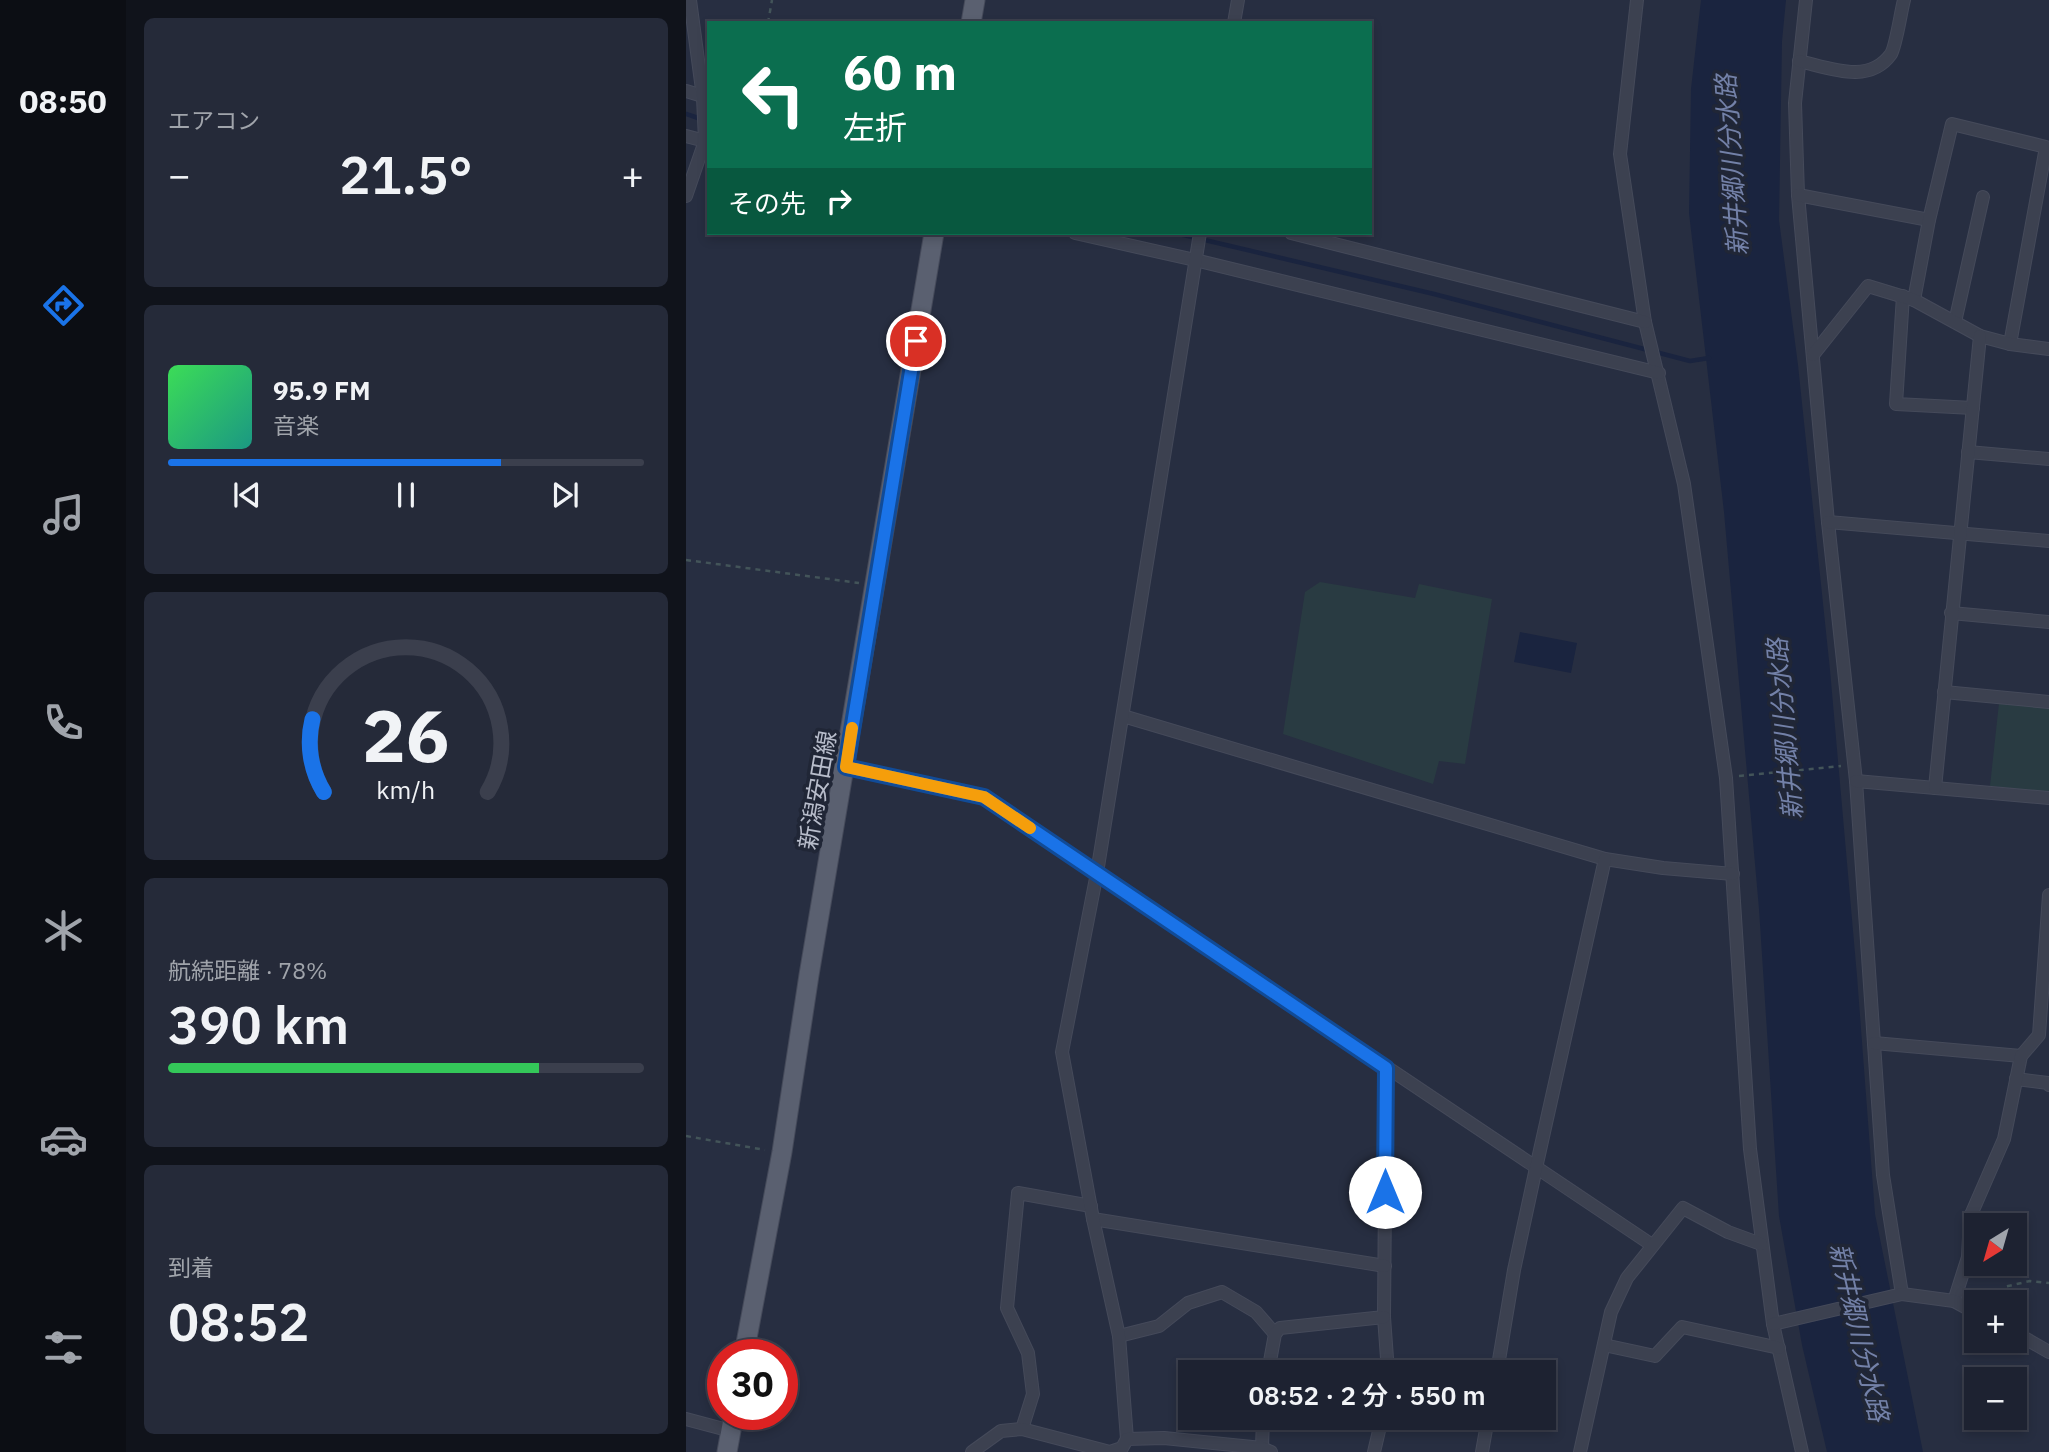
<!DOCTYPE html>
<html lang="ja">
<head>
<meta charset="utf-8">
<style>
  body { margin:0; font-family:"IBM Plex Sans","Noto Sans JP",sans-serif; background:#252a39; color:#f1f3f6; height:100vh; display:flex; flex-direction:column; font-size:26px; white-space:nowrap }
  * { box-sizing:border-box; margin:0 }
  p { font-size:23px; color:#a0a4ab }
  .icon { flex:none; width:38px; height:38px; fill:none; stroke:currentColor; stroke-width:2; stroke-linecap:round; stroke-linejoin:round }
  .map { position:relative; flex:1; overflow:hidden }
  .side { display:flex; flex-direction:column; gap:18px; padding:18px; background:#10131b; width:560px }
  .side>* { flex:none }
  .hud { position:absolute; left:21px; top:21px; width:665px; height:214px; border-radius:0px; box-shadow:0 4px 10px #0003,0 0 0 2px #3b3f4d; background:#0b6e4f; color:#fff; overflow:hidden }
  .needle { width:46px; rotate:217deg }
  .tools { position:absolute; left:1278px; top:1213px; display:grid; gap:14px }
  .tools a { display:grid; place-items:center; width:63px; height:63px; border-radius:0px; background:#1d2231; box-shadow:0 4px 10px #0003,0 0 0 2px #3b3f4d; font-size:35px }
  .speed { position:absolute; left:21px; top:1339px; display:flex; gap:14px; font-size:35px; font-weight:700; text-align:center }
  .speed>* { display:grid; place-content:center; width:91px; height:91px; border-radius:50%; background:#1d2231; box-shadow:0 4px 10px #0003,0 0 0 2px #3b3f4d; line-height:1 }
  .speed .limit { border:10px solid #d22; background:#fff; color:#111 }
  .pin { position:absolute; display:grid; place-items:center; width:60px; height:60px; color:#fff; margin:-30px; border:4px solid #fff; border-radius:50%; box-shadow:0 2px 7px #0007 }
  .me { position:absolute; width:77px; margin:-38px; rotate:0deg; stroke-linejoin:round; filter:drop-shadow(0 0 5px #0008) }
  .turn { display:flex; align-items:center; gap:24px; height:147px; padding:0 21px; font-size:32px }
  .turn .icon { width:91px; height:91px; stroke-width:2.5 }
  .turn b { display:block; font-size:49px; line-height:60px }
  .then { display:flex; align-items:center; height:66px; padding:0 21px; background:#0003; gap:14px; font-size:26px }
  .big { font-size:52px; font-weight:600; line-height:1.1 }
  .side .tile { flex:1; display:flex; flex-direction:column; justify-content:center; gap:10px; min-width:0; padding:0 24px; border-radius:10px; background:#252a39 }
  .side .dial { align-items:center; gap:0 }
  .dial svg { height:182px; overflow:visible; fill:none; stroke:#3b3f4d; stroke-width:7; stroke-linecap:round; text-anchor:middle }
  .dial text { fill:#f1f3f6; stroke:none }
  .song { display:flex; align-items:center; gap:21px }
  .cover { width:84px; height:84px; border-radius:10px; background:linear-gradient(135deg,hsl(130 70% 55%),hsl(170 70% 35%)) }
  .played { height:7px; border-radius:4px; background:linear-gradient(90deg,#1a73e8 70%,#3b3f4d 70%) }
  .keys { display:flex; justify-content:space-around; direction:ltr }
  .heat { display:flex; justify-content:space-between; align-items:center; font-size:38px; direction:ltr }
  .charge { height:10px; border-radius:5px; background:linear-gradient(90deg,#34c759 78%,#3b3f4d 0) }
  .trip { position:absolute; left:492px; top:1360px; width:378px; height:70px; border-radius:0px; background:#1d2231; box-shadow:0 4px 10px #0003,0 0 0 2px #3b3f4d; font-weight:600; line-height:70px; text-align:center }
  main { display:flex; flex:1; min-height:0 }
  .tabs { display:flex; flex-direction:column; width:126px; justify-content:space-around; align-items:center; background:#0c0e14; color:#a0a4ab }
  .tabs .icon { width:49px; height:49px }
  .tabs .selected { color:#1a73e8 }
  .tabs b { font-size:32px; color:#f1f3f6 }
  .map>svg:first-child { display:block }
  .green { fill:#293b42 }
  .water { fill:#1a243f }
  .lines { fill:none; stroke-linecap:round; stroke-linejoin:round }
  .stream { stroke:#1a243f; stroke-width:4.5 }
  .minor-casing { stroke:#454a5a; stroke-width:14 }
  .primary-casing { stroke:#454a5a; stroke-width:21 }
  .path { stroke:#435459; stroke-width:2.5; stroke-dasharray:5 5; stroke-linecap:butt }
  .minor { stroke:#3c4150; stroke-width:12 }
  .primary { stroke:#5a6070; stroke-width:19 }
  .route-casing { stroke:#114b97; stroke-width:18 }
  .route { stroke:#1a73e8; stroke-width:12 }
  .slow { stroke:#f59e0b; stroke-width:12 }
  .labels { text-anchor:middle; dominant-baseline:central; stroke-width:7; stroke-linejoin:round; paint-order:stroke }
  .street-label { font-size:24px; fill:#b8bdcb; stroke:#202636 }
  .water-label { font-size:26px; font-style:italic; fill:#7381a8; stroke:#202636 }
</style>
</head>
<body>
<main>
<nav class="tabs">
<b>08:50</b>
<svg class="icon selected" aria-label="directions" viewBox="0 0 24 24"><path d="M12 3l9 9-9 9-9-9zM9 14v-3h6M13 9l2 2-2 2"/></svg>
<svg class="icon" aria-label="music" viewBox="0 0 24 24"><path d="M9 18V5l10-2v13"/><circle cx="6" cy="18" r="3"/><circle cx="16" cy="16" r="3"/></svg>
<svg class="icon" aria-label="phone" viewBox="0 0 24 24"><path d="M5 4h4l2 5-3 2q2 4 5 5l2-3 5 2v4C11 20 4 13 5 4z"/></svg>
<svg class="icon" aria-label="climate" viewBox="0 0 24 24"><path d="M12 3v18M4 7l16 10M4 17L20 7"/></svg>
<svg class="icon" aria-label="car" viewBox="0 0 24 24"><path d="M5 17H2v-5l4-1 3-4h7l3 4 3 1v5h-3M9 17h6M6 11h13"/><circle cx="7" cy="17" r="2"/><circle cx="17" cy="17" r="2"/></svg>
<svg class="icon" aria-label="filters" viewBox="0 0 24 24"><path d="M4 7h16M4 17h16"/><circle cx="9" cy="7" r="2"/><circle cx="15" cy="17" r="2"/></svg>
</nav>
<section class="side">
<div class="tile"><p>エアコン</p>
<div class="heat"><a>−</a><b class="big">21.5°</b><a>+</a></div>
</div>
<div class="tile">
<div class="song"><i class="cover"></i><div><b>95.9 FM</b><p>音楽</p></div></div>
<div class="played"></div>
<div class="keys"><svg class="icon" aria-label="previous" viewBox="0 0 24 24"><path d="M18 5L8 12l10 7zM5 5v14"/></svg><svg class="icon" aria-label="pause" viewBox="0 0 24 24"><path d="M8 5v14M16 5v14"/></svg><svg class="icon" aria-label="next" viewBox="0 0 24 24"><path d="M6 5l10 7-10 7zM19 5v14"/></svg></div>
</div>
<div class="tile dial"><svg viewBox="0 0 100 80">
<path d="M14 69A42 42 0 1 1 86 69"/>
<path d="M14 69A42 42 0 0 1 9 37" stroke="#1a73e8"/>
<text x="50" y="56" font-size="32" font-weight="700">26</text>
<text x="50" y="72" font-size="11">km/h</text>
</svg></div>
<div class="tile"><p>航続距離 · 78%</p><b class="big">390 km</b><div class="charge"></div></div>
<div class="tile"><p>到着</p><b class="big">08:52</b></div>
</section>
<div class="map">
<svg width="1363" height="1452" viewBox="0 0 1363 1452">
  <rect width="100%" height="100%" fill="#272e41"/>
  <g class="green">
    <polygon points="634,582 729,598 733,584 806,599 779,764 753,761 747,784 597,734 619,592"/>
    <polygon points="1313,703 1363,708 1363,792 1304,786"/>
  </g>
  <g class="water">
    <polygon points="1015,0 1100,0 1096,41 1093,220 1112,365 1144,670 1171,976 1189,1214 1237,1452 1141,1452 1116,1345 1093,1216 1073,909 1038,512 1003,213 1005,89"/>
    <polygon points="834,632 891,643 885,673 828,662"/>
  </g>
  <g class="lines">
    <g class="stream">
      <polyline points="0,114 15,119"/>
      <polyline points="489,233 748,294 1004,361 1023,358"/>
    </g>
    <g class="minor-casing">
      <g id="minor">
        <polyline points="951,0 934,154 959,322 998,484 1040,778 1064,1149 1087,1324 1116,1452"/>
        <polyline points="1120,0 1109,103 1112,195 1142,522 1170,781 1197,1175 1216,1294"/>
        <polyline points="548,23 552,0"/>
        <path d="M1113,61C1144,68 1183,85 1205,54C1210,46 1215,11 1218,0"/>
        <polyline points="0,91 23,98"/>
        <polyline points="0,136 23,142"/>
        <polyline points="1112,195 1243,220"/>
        <polyline points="0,196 19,141 17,97 4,0"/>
        <polyline points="389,233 509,260 973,373"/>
        <polyline points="605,233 959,322"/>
        <polyline points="1217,296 1210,404 1287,408"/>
        <polyline points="1228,300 1243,220 1266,124 1360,147 1324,344"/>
        <polyline points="1269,322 1297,197"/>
        <polyline points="1127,355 1182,286 1228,300 1294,336 1324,344 1363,349"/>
        <polyline points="1282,452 1363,459"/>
        <polyline points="1142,522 1363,541"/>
        <polyline points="1265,613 1363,622"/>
        <polyline points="1258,692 1363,702"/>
        <polyline points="437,716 919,859 977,868 1047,874"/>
        <polyline points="160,767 298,797 966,1245"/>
        <polyline points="1170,781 1363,798"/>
        <polyline points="1249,788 1294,336"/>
        <polyline points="1188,1043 1335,1056"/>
        <polyline points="700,1068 698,1317 702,1372"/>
        <polyline points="1330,1079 1362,1083 1363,1085"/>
        <polyline points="407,1219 699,1266"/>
        <polyline points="1268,1301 1282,1257 1284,1217 1318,1139 1335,1056 1353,1035 1363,895"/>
        <polyline points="1087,1324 1216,1294 1268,1301 1290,1313"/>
        <polyline points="1328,1332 1363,1352"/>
        <polyline points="433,1336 473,1326 502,1303 536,1292 570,1312 589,1334"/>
        <polyline points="918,1345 969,1356 996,1327 1093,1348"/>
        <polyline points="582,1372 589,1334 594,1328 698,1317"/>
        <polyline points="811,1372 828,1270 850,1168 919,859"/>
        <polyline points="0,1419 45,1431"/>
        <polyline points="336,1429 347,1394 342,1353 321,1308 332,1193 405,1206"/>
        <polyline points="441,1439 433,1336 407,1219 376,1052 411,873 514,233"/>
        <polyline points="576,1448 577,1418"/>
        <polyline points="286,1452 315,1431 336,1429 424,1452 436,1448 441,1439 478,1438 576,1448 585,1452"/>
        <polyline points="688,1452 696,1418"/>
        <polyline points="796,1452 802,1418"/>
        <polyline points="894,1452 925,1312 941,1278 997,1208 1042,1232 1075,1244"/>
      </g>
    </g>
    <g class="primary-casing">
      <g id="primary">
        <polyline points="285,23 289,0"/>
        <polyline points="58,1354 96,1152 123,975 248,233"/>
        <polyline points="41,1452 48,1414"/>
      </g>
    </g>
    <g class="path">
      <polyline points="82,23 86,0"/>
      <polyline points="0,560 173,583"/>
      <polyline points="1053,776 1155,766"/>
      <polyline points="0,1136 79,1150"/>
      <polyline points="1310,1302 1318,1287 1344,1281 1363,1283"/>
    </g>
    <use href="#minor" class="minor"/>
    <use href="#primary" class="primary"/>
  </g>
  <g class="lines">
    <g class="route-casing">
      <polyline id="route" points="230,341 160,767 298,797 700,1068 699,1192"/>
    </g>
    <use href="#route" class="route"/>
    <polyline class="slow" points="166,728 160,767 298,797 344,828"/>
  </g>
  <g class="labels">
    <g class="street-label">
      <text transform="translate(131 790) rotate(-80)">新潟安田線</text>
    </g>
    <g class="water-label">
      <text transform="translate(1045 165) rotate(-94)">新井郷川分水路</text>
      <text transform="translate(1098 729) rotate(-95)">新井郷川分水路</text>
      <text transform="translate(1174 1332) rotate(77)">新井郷川分水路</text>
    </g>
  </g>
</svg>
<div class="tools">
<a><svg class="needle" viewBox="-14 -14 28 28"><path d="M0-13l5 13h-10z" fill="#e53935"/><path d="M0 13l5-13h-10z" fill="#a0a4ab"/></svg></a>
<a>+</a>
<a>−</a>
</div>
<div class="speed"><div class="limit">30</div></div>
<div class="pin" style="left:230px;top:341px;background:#d93025"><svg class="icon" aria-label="arrive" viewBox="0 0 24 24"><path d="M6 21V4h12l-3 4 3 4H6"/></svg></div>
<svg class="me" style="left:699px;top:1192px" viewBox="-20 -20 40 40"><circle r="19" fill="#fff"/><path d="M0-13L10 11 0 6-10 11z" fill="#1a73e8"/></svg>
<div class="trip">08:52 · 2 分 · 550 m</div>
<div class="hud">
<div class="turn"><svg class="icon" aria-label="left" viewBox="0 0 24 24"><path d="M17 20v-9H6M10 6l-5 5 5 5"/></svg><div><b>60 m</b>左折</div></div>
<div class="then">その先<svg class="icon" aria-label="right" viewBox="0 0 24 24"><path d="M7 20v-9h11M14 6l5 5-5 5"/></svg></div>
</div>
</div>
</main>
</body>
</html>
